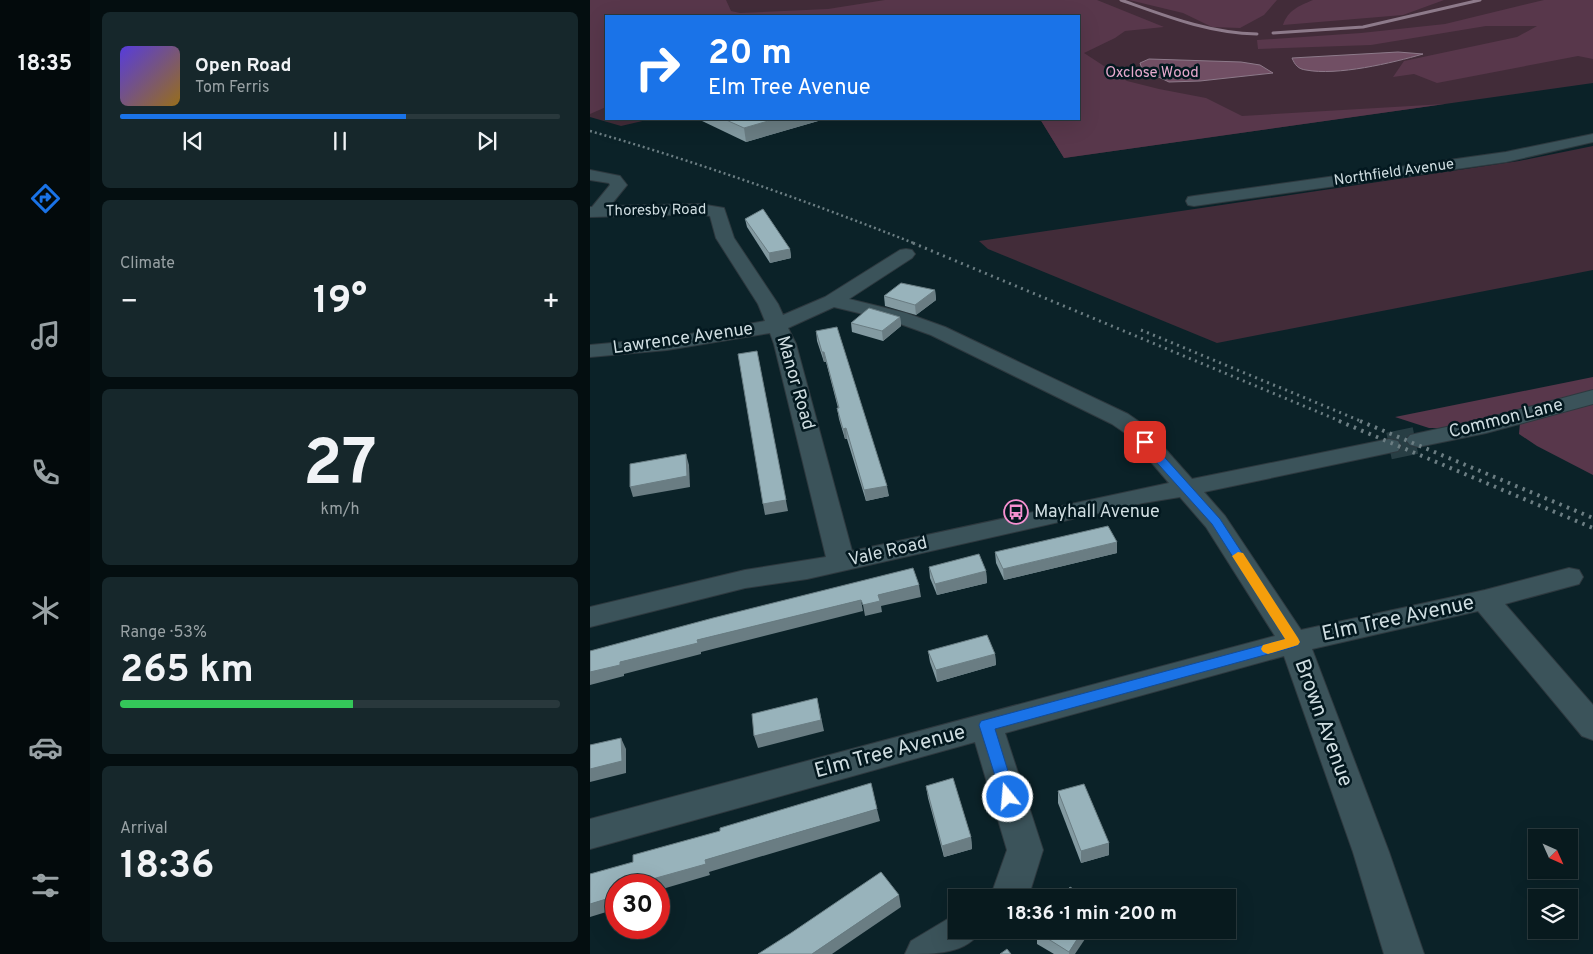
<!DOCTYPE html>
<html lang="en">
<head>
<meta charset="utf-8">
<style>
  body { margin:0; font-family:Overpass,sans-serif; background:#16272b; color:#f1f3f6; height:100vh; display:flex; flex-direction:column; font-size:19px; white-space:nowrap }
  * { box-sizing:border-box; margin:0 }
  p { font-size:16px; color:#98a1a4 }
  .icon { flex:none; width:28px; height:28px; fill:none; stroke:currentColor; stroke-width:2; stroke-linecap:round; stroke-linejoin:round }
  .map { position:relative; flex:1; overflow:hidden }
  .panel { display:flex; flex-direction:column; gap:12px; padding:12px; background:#040e10; width:500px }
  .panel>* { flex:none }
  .guide { position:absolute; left:15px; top:15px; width:475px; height:105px; border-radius:0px; box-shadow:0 5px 20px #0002,0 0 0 1px #29383c; background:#1a73e8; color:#fff; overflow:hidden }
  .needle { width:32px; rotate:135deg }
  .controls { position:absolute; left:938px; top:829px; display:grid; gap:10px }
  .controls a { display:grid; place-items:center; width:50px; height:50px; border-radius:0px; background:#081a1e; box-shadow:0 5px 20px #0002,0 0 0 1px #29383c; font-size:25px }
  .speed { position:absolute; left:15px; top:874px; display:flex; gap:10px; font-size:25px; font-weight:700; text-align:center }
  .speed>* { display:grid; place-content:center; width:65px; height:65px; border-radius:50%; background:#081a1e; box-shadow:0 5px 20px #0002,0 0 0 1px #29383c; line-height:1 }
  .speed .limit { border:8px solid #d22; background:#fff; color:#111 }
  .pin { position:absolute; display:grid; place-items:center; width:42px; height:42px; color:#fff; margin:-21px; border-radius:10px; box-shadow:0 2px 8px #0006 }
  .me { position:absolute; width:55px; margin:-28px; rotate:343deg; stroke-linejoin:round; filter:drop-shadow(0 0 4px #0008) }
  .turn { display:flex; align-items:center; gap:18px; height:105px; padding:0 20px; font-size:22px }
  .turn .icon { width:65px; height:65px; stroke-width:2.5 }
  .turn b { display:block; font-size:35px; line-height:42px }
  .big { font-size:38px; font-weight:700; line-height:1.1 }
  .panel .card { flex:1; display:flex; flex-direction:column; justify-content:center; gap:8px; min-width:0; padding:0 18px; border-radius:8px; background:#16272b }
  .panel .dial { align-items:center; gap:0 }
  .dial b { font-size:65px; line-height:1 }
  .song { display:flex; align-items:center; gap:15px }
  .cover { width:60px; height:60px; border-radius:8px; background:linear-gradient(135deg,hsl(250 70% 55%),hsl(40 70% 35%)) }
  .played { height:5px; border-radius:2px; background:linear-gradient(90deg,#1a73e8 65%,#29383c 65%) }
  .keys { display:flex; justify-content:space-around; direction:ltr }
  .heat { display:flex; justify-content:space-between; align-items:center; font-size:28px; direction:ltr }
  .charge { height:8px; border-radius:4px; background:linear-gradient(90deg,#34c759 53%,#29383c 0) }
  .trip { position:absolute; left:358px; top:889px; width:288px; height:50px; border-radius:0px; background:#081a1e; box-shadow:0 5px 20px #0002,0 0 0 1px #29383c; font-weight:700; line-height:50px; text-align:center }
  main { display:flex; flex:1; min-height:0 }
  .tabs { display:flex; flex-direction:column; width:90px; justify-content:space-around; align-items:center; background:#030a0c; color:#98a1a4 }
  .tabs .icon { width:35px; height:35px }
  .tabs .selected { color:#1a73e8 }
  .tabs b { font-size:22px; color:#f1f3f6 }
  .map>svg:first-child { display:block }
  .green { fill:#422c39 }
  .forest { fill:#58374b }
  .water { fill:#714f64; stroke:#8d7a8a }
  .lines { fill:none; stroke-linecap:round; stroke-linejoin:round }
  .stream { stroke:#8d7a8a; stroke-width:3 }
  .minor-tunnel { stroke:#283e44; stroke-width:27; stroke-dasharray:27 13; stroke-linecap:butt }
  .minor-casing { stroke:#2e393f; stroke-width:2 }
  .minor { fill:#3b535a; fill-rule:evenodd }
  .rail-far2 { stroke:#6c7e83; stroke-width:2.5; stroke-dasharray:2 3; stroke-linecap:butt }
  .rail-far1 { stroke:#6c7e83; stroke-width:3; stroke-dasharray:2 4.5; stroke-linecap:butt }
  .rail { stroke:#6c7e83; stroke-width:4; stroke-dasharray:2.5 5.5; stroke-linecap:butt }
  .wall { fill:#839aa1 }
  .shaded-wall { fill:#6a7d83 }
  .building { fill:#98b3bb; stroke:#6a7d83 }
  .route { fill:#1a73e8; stroke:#114b97 }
  .slow { fill:#f59e0b }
  .labels { text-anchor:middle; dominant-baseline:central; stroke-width:5; stroke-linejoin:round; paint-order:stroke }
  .far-park-label { font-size:15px; fill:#e6a9cd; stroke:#03181f }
  .far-street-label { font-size:15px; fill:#cfdde1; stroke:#03181f }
  .street-label { font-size:18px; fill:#cfdde1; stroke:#03181f }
  .poi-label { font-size:18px; fill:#cfdde1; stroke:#03181f; text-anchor:start }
  .near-street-label { font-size:21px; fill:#cfdde1; stroke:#03181f }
</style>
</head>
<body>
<main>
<nav class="tabs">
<b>18:35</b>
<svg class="icon selected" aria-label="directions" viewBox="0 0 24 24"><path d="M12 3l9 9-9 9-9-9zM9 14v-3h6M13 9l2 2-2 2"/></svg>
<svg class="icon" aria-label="music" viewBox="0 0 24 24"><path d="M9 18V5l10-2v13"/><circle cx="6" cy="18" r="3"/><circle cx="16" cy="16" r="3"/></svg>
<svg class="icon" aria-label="phone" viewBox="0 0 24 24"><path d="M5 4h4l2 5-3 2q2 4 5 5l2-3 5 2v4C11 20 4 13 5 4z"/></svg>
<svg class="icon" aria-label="climate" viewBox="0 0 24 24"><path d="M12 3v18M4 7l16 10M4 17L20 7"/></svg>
<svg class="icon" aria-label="car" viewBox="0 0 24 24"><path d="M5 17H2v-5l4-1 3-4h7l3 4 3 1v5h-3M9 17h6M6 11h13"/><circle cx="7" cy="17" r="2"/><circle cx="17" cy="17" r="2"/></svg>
<svg class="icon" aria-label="filters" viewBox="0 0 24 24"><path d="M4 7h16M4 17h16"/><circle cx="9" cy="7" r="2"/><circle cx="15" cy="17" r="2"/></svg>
</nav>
<section class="panel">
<div class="card">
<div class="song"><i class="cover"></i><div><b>Open Road</b><p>Tom Ferris</p></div></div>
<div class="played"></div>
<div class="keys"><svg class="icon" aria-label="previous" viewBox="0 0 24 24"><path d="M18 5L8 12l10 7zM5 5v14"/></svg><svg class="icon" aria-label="pause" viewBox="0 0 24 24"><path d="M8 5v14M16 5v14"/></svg><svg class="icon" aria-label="next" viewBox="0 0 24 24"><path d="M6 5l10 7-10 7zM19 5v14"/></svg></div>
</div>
<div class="card"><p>Climate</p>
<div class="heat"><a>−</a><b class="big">19°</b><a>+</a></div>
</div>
<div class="card dial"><b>27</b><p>km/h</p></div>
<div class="card"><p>Range · 53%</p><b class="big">265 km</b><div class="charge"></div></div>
<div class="card"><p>Arrival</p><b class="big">18:36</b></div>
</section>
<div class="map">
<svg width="1003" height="954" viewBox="0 0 1003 954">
  <rect width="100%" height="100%" fill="#0b2228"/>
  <g class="green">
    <polygon points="0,0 1003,0 1003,83 474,158 450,119 489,119 489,16 16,16 16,119 61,119 31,126 0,117"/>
    <polygon points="1003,146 1003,270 627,343 398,249 389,241 929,161"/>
  </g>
  <g class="forest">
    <polygon points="0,0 136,0 141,11 150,13 238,9 295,0 507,0 574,27 535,31 525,38 494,53 537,81 569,89 616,98 652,116 855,104 474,158 450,119 489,119 489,16 16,16 16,107 0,114"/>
    <polygon points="539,0 687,0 674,15 650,28 622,27 593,13"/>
    <path d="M723,0H854L813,15L693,25C698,10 709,6 723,0Z"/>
    <polygon points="954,0 1003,0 1003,59 988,56 847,83 824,74 803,77 814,61 927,37 947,26 896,26 781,45 668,49 667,40 771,33 855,24"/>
    <polygon points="1003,377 1003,393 856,428 839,428 805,417"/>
    <polygon points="1003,404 1003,475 947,446 929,434 930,422"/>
  </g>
  <g class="water">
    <path d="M808,52L833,54C802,63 747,76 716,70C708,69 705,65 702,58Z"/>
    <polygon points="559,59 651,62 670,65 683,73 610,81 579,82 552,69 550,63"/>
  </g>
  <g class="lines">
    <g class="stream">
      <path d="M531,0C576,16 618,33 667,34"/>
      <polyline points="683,33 773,27 890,0"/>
    </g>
    <polyline class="minor-tunnel" points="799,446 828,440"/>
    <g class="minor-casing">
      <g id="minor">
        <polygon points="1003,134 1003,142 916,162 604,206 598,205 596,201 598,197 604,196 916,152"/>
        <path d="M0,170L30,176L37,185L20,206L110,204L134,208L144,238L188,304L193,315L235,297L310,250L316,249L322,250L325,254L322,258L259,299L316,313L355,327L538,414L554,425L602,479L799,439L808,441L811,446L808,451L614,492L635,516L711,630L895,590L979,568L989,570L993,577L989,584L915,604L1003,705V740L992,736L888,611L722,649L799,852L834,954H794L763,852L694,656L415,733L453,850L438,898H400L417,850L385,742L0,849V819L685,636L616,527L590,497L553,503L217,579L155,588L0,627V607L155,570L236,557L184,344L180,333L77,350L0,357V345L77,338L175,321L168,304L126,238L120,216L110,214L0,217V207H2L20,185L19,183L0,180ZM244,307L302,321L341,335L522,424L538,435L579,483L262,551L206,344L198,328Z"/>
        <polygon points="1003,390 1003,404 896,433 828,447 820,445 816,440 820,435 893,419"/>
        <path d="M366,914V930H391C377,954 346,954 315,954L321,941Z"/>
      </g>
    </g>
    <use href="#minor" class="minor"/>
    <path class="rail-far2" d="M0,131C111,163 219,202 326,244"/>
    <g class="rail-far1">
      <polyline points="323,243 752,422"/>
      <polyline points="551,330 773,422"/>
    </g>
    <g class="rail">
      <polyline points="749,421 1003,528"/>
      <polyline points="770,421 1003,518"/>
    </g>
  </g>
  <g class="wall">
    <polygon points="109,119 235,119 156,142 110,120"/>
    <polygon points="155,219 200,249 201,258 180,263 157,227"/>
    <polygon points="345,290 346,300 326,315 295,306 294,296"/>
    <polygon points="310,317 311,326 293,341 262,332 261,323"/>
    <polygon points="226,331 299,496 276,501 257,439 255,439 249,419 247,408 248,408 236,362 234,362 227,341"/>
    <polygon points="527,542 527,553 414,580 406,563 405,552"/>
    <polygon points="339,567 396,571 397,583 347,595 340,578"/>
    <polygon points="338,651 405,654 406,665 347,682 340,662"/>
    <polygon points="336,786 381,837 382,849 354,857 338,798"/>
    <polygon points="468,791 519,855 491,863 468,803"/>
    <polygon points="447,932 485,954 464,954 447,944"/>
  </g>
  <g class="shaded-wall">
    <polygon points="185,119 235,119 156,142 154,128"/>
    <polygon points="200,249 201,258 180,263 179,253"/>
    <polygon points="345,290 346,300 326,315 325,305"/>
    <polygon points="310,317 311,326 293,341 292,331"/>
    <polygon points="167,351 198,511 175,515 173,504"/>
    <polygon points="232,352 234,352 236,362 234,362"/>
    <polygon points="256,428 257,439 255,439 253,429"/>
    <polygon points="96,454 99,465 100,487 43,497 40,487"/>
    <polygon points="297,486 299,496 276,501 274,490"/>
    <polygon points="527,542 527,553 414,580 413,569"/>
    <polygon points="396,571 397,583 347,595 345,584"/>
    <polygon points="329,585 331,597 291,606 292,612 275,616 273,605 288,595"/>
    <polygon points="271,600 273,611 111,652 111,654 34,674 34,676 0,685 0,672 30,662 107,640"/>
    <polygon points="405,654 406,665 347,682 346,670"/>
    <polygon points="227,698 234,731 168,748 164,736"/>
    <polygon points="31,738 36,749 36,773 0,782 0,769"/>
    <polygon points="287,809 290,821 119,872 120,875 69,890 69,885 41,885 115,860"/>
    <polygon points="381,837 382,849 354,857 352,846"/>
    <polygon points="519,843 519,855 491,863 491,851"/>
    <polygon points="309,895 311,907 242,954 222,954"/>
    <polygon points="26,896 26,909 0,917 0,904"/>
    <polygon points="493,930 501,930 485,954 479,954 479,952"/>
  </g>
  <g class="building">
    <polygon points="134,119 185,119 154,128"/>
    <polygon points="173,209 200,249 179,253 155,219"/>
    <polygon points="311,283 345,290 325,305 294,296"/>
    <polygon points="279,308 310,317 292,331 261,323"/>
    <polygon points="247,327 297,486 274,490 256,428 253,429 247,408 249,408 234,352 232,352 226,331"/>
    <polygon points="167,351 196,500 173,504 148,354"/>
    <polygon points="96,454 97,476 40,487 40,464"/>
    <polygon points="518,526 527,542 413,569 405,552"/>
    <polygon points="389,554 396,571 345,584 339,567"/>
    <polygon points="323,568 329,585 288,595 290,601 273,605 271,600 107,640 108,643 30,662 30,665 0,672 0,651 123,618"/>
    <polygon points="397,635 405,654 346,670 338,651"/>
    <polygon points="227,698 231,720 164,736 162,714"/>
    <polygon points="31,738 32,761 0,769 0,745"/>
    <polygon points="363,778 381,837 352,846 336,786"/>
    <polygon points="281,783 287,809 115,860 116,864 41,885 26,885 26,896 0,904 0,874 43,862 43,855 130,831 130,828"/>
    <polygon points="494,784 519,843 491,851 468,791"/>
    <polygon points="291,872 309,895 222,954 168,954 201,933"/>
    <polygon points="480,887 498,898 472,898"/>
    <polygon points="448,930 493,930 479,952 447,932"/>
    <polygon points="417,949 421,954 410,954"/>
  </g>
  <polygon class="route" points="555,439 559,440 630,519 710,642 708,645 704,647 405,729 426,797 424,801 418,803 413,801 389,725 391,721 695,639 622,524 551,445 550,442"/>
  <polygon class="slow" points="648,552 653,553 708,638 710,642 708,645 678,654 673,652 671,649 673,645 695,639 642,556"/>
  <defs>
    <g id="bus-ring" transform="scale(1.25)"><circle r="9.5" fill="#03181f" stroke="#f690d0" stroke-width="1.5"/><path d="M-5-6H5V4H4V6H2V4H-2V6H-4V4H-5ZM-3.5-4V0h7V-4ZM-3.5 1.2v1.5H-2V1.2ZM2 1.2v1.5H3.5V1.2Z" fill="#f690d0"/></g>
  </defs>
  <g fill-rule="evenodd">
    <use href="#bus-ring" x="426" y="512"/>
  </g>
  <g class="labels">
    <g class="far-park-label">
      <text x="562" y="73">Oxclose Wood</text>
    </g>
    <g class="far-street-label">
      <text transform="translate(804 173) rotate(-8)">Northfield Avenue</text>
      <text transform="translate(66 211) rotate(-1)">Thoresby Road</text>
    </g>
    <g class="street-label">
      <text transform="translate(93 339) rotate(-8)">Lawrence Avenue</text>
      <text transform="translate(205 383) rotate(74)">Manor Road</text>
      <text transform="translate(916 419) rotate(-14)">Common Lane</text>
      <text transform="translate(298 552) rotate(-13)">Vale Road</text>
    </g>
    <g class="poi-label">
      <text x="444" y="512">Mayhall Avenue</text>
    </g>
    <g class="near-street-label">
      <text transform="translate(808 619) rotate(-12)">Elm Tree Avenue</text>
      <text transform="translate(733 723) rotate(70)">Brown Avenue</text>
      <text transform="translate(300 752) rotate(-15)">Elm Tree Avenue</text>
    </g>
  </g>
</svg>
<div class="controls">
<a><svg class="needle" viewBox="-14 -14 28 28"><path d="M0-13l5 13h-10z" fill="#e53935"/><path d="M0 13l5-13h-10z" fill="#98a1a4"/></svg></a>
<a><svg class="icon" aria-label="layers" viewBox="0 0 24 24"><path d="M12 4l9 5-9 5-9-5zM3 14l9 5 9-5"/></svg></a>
</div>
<div class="speed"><div class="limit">30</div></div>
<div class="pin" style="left:555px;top:442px;background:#d93025"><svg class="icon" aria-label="arrive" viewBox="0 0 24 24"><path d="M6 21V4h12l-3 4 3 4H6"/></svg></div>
<svg class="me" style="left:418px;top:797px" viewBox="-20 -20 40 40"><circle r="17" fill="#1a73e8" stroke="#fff" stroke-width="3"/><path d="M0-11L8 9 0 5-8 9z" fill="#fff"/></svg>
<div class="trip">18:36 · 1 min · 200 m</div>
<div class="guide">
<div class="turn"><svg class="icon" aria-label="right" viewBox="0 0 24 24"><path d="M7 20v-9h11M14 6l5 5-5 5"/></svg><div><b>20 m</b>Elm Tree Avenue</div></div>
</div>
</div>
</main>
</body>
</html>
